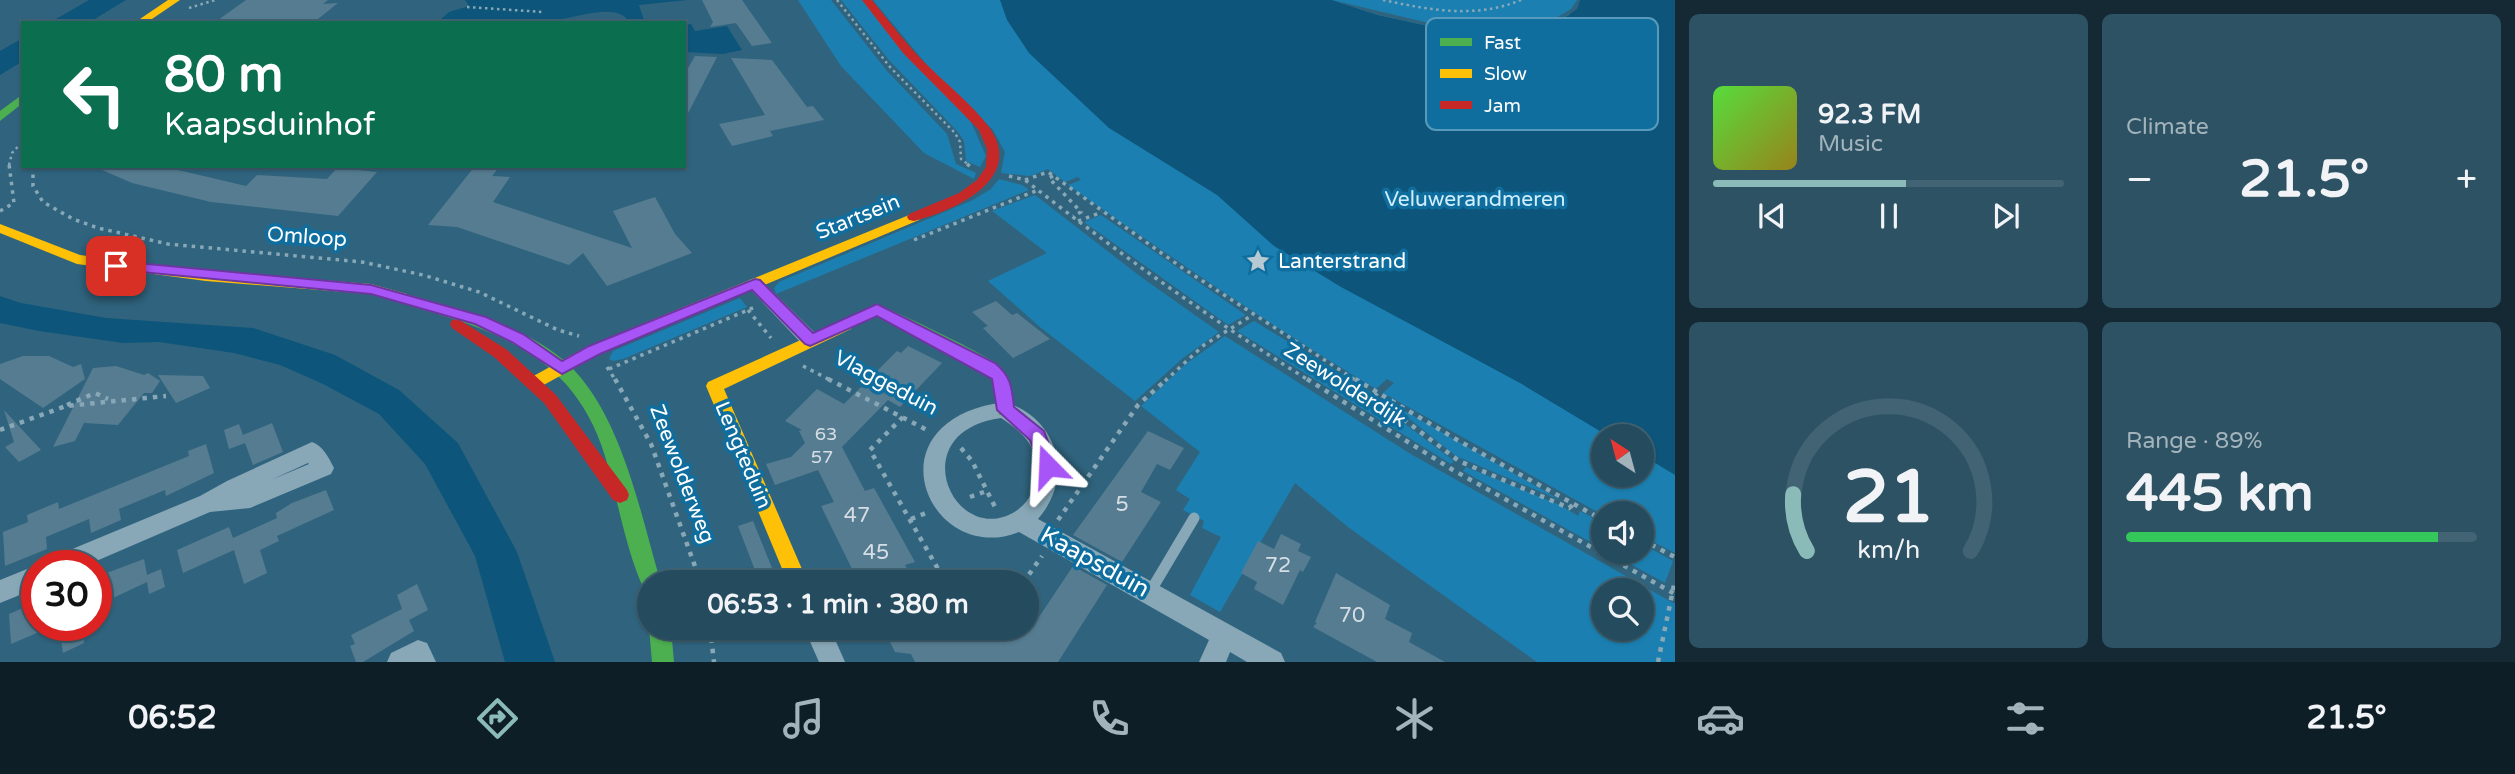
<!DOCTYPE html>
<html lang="en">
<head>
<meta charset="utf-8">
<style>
  body { margin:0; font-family:"Varela Round",sans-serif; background:#2c5264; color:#f1f3f6; height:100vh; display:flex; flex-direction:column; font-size:26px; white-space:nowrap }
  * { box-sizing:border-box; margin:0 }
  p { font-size:23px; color:#a3b3bc }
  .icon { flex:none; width:38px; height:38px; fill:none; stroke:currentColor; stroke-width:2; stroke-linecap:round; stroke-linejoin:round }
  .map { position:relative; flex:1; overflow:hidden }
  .side { display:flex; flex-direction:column; gap:14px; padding:14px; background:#142934; width:840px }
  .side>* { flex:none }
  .guide { position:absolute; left:21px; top:21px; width:665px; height:147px; border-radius:0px; box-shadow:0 2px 5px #0004,0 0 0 2px #416373; background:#0b6e4f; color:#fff; overflow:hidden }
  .needle { width:46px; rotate:324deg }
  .tools { position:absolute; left:1591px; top:424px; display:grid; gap:14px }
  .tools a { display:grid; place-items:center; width:63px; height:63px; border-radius:50%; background:#244b5e; box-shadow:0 2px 5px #0004,0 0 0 2px #416373; font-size:35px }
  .speed { position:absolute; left:21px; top:550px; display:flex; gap:14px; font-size:35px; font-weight:700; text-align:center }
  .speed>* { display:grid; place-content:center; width:91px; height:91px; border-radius:50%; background:#244b5e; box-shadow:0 2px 5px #0004,0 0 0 2px #416373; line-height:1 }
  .speed .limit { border:10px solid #d22; background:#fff; color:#111 }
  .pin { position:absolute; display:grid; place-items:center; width:60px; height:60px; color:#fff; margin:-30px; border-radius:14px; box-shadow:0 4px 10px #0006 }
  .me { position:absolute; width:77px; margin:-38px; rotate:339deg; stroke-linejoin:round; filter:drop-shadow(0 0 5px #0008) }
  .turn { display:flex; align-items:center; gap:24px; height:147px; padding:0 28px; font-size:32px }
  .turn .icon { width:91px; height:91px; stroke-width:2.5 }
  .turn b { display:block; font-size:49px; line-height:60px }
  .big { font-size:52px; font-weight:700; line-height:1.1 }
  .side .tile { flex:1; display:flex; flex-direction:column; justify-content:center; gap:10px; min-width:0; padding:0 24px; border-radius:10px; background:#2c5264 }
  .side .dial { align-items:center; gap:0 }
  .dial svg { height:182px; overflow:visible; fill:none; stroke:#416373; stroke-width:7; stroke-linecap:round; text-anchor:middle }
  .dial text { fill:#f1f3f6; stroke:none }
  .song { display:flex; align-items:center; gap:21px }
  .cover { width:84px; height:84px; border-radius:10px; background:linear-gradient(135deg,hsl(110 70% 55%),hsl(50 70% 35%)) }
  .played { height:7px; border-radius:4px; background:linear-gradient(90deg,#8bbbb9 55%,#416373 55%) }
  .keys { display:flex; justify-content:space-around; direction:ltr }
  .heat { display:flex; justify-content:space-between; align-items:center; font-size:38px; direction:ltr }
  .charge { height:10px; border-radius:5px; background:linear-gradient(90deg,#34c759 89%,#416373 0) }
  .side .tiles { flex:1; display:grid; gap:14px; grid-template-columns:repeat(2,1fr) }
  .trip { position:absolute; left:637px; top:570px; width:402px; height:70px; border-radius:35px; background:#244b5e; box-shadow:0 2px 5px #0004,0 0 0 2px #416373; font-weight:700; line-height:70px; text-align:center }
  .menu { display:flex; height:112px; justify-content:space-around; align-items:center; background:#0e1e26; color:#a3b3bc }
  .menu .icon { width:49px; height:49px }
  .menu .selected { color:#8bbbb9 }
  .menu b { font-size:32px; color:#f1f3f6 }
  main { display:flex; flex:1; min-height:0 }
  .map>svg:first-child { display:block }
  .green { fill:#1b80b1; fill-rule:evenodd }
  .water { fill:#0d557a }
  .pier { fill:#30647e }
  .building { fill:#567c91 }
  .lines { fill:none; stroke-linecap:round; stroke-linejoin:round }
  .path-far2 { stroke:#88a8b7; stroke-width:2.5; stroke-dasharray:2.5 3.5; stroke-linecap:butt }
  .path-far1 { stroke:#88a8b7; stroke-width:3.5; stroke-dasharray:3.5 5; stroke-linecap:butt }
  .path { stroke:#88a8b7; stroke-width:4.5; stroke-dasharray:4.5 6; stroke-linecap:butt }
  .lane { stroke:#88a8b7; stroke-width:11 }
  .street { fill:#88a8b7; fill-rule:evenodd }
  .fast { fill:#4caf50; fill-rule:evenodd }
  .slow { fill:#ffc107; fill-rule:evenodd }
  .jam { fill:#c62828; fill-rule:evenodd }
  .route { fill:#a855f7; stroke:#6d37a1; stroke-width:2 }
  .labels { text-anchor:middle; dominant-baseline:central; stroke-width:7; stroke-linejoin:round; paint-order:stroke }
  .number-label { font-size:18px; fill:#d5dee4 }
  .park-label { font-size:21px; fill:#cfeffe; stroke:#106e9e }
  .street-label { font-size:21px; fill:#fff; stroke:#106e9e }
  .poi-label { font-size:21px; fill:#fff; stroke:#106e9e; text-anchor:start }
  .near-number-label { font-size:21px; fill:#d5dee4 }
  .near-street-label { font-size:24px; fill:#fff; stroke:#106e9e }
  .key { fill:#106e9e; stroke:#589abb; stroke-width:2 }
  .key-label { font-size:19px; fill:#fff }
</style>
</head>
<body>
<main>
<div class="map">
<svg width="1675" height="662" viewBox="0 0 1675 662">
  <rect width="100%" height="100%" fill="#30647e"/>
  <g class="green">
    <polygon points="798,0 831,0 887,71 947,134 956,164 976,173 974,179 924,153 841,66"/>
    <polygon points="841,0 863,0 971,122 986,156 980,167 966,161 964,141 958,132 889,60"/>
    <path d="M873,0H1675V553L1642,536V513H1603V515L1383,393L1394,383L1387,379L1376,389C1270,325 1169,256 1068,185L1081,180L1078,177L1065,182L1048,169L1030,176L1001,173L1005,152L993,130L937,77ZM1603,436H1642V474H1603Z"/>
    <polygon points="999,179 1022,185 1029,190 776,294 774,288 779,282 973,200 991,189"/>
    <polygon points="1035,195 1141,277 1219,332 1183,358 1135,401 1040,327 988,281 1047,253 992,211"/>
    <polygon points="1101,215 1246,315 1228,325 1084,222"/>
    <polygon points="740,298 747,307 623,359 613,361 609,359 613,351"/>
    <polygon points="1254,321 1371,392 1368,396 1454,461 1451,464 1237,331"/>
    <path d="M1225,336L1409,453L1675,604V662H1537L1348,527L1295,483L1220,612L1190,595L1221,537L1202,528L1204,521L1183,510L1190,499L1176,490L1200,452L1141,406L1187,363ZM1603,590H1642V628H1603Z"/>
    <polygon points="1387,401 1562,501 1456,456"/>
    <polygon points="1466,467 1560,505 1578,516 1580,511 1603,523 1603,549 1463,471"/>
    <polygon points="1642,544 1673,561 1665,583 1607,551 1642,551"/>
  </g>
  <g class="water">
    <polygon points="89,0 126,0 88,23 49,23"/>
    <path d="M465,0H688L639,5L645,23H630C619,2 581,16 562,19L558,23L440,20L449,12L469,6Z"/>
    <polygon points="1000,0 1332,0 1378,15 1433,27 1532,33 1613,63 1619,62 1624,55 1569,32 1558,24 1558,21 1569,15 1580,0 1675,0 1675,475 1642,455 1642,436 1608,436 1520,383 1341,287 1274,246 1217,195 1109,128 1029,53 1007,20"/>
    <polygon points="691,24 695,31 727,26 742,50 723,54 684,52 684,31 687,30 684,25"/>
    <polygon points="23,38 23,61 0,75 0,51"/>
    <polygon points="0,296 21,303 106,318 253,328 335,355 399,390 458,443 517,552 555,662 505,662 475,556 425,464 379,414 323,384 280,365 234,353 159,342 123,343 39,331 0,323"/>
  </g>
  <polygon class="pier" points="1332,0 1433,24 1524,29 1605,58 1621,58 1573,38 1555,26 1556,18 1571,9 1577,0 1580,0 1577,9 1559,21 1558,24 1627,59 1619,62 1604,61 1532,33 1433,27 1378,15"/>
  <g class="building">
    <polygon points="246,0 328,0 323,4 338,3 313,23 214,23"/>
    <polygon points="702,0 742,0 772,43 752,46 736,23 710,27 713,22"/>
    <polygon points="695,56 717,57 684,121 684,75"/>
    <polygon points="731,58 772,60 807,107 813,106 824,120 770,131 773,136 732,146 719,124 765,115"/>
    <polygon points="93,166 161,166 246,186 257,175 327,179 337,168 377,172 338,216 211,202 132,183"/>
    <polygon points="475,166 500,166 492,176 510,177 493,202 632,248 613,211 655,197 675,234 692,253 607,286 583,253 569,265 457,227 428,225"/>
    <polygon points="996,301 1012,315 1017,313 1050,339 1013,358 983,328 988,326 972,312"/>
    <polygon points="908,346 942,363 900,407 888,400 842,447 865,491 874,488 915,562 905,565 915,583 875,583 872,578 859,583 821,506 834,502 818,470 775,485 766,464 791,457 805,443 799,431 802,430 785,421 817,389 844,404 897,351 901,353"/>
    <polygon points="23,356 49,356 73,367 81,364 85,379 43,408 0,379 0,364"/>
    <polygon points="116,366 144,375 148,373 160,381 152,393 144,393 118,425 84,423 75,441 53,447 93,368"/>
    <polygon points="158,375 203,376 210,388 176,403"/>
    <polygon points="4,410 41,450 19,462 5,447 14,442"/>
    <polygon points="272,423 283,452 253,465 245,443 229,449 224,430 239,424 243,435"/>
    <polygon points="1148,431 1184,448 1170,470 1157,464 1141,492 1161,502 1122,562 1073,535"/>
    <polygon points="206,444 214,473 166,496 165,490 119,509 121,520 91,533 89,519 46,537 47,549 5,566 3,532 28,522 27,515 58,502 59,509 189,456 188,451"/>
    <polygon points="326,490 334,510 277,536 279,541 260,550 267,573 244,584 234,550 183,573 177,550 229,527 233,538 277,518 276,513 292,503"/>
    <polygon points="753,521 778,583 760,583 738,526"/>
    <polygon points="1281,534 1301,544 1298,551 1311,557 1303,572 1300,570 1283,605 1254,589 1257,582 1241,573 1258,541 1274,549"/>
    <polygon points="144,559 147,575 161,569 165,587 149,594 147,582 96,606 96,577"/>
    <polygon points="1073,566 1107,585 1058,662 915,662 911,654 895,652 883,628 996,628 1029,632"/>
    <polygon points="1336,573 1390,605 1385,619 1412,633 1409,642 1445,662 1377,662 1313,627 1317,623 1315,622"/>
    <polygon points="417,584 428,610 409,620 414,631 363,662 356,662 350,646 355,644 351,635 402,609 397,595"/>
    <polygon points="37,602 37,633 11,644 9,614"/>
    <polygon points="59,625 82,625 84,643 63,653"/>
  </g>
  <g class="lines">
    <g class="path-far2">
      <polyline points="837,0 890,67 955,133 960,142 961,159 969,165"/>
      <path d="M1383,0C1430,10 1475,19 1521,0"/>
      <polyline points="467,7 543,12"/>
      <polyline points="189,8 215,0"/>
      <polyline points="9,165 12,153 23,141"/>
    </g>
    <g class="path-far1">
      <polyline points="967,164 971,167"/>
      <polyline points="33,166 33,186 43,202 73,219 98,228 168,244 362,262 423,275 479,292 558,330 579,336"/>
      <path d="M1009,176L1025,180C1117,252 1210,319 1310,381"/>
      <polyline points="1053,176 1049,178 1081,212 1073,216"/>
      <polyline points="1025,180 1048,172 1181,267 1357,381"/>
      <polyline points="0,211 14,203 9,164"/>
      <polyline points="1078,221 1102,212"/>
      <polyline points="914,240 1038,190"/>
      <polyline points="748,310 771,338"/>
      <polyline points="803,366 832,381"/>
      <polyline points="607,367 616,381"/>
      <polyline points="609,369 755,307"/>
      <polyline points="1165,381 1204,345 1251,316"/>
    </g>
    <g class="path">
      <polyline points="615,379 651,444 701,583"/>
      <polyline points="828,379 927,430"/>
      <polyline points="1307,379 1453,470 1675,594"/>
      <polyline points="1355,379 1459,441 1603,520"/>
      <polyline points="1377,393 1374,397 1459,461 1569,508 1574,504"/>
      <polyline points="67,405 95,393 108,399"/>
      <polyline points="903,417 870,450 946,583"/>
      <polyline points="0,430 66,406 166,396"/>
      <polyline points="961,448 972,461 995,507"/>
      <polyline points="970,497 984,492"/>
      <polyline points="911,519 926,513"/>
      <polyline points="1058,520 1138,405 1167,379"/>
      <polyline points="1642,540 1675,557"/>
      <polyline points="1023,583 1042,556"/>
      <polyline points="710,628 714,662"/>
      <polyline points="1658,662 1675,580"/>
    </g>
    <polyline class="lane" points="1150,592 1194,518"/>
    <g class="street">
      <polygon points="755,278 761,280 817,335 820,340 817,345 803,345 749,288 746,284 749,280"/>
      <path d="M1005,402C1059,419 1074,478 1038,519L1281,653L1285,662H1247L1230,652L1226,662H1199L1209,640L1019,532C929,568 865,420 1005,402ZM1001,418C1021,431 1036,444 1036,469C1036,486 1031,501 1016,511C955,550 900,432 1001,418Z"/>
      <path d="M312,442C323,446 329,458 334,468L331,474L250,508L210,512L87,565H50L53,557L200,496L227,481ZM308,463L309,464L271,480Z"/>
      <polygon points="37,565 37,588 0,603 0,580"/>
      <polygon points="804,628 830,628 845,662 819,662"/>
      <polygon points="418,640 427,643 436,662 387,662 391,653"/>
    </g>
    <g class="fast">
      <polygon points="23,94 23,103 0,121 0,111"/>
      <path d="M402,293C456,308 526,325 568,364C622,415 640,513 661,583H649V591L644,589C626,552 617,496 605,456C573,351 490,329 397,302L394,298L397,294Z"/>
      <path d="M877,305C892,309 989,356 998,365C1008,376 1019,400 1011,415H999L993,382L984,371L877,316L845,330L837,325L839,321Z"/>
      <polygon points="649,628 671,628 674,662 652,662"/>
    </g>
    <g class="slow">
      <polygon points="168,0 180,0 146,23 134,23"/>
      <polygon points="914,213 919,214 921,217 919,220 600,354 540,387 528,387 526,383 528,379 588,346"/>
      <polygon points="0,224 80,255 206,271 371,284 407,294 410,298 402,303 370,294 206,281 77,264 0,233"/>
      <polygon points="845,320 853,325 851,329 724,389 808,583 788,583 706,386 708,382"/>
    </g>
    <g class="jam">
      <path d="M862,0H872C889,21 905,43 924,62C945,83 971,103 989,127C1026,179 954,211 914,221L909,220L907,217L909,214L959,193L977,180L986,167L987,149L979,130L903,53Z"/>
      <polygon points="458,319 506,349 556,395 627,490 629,495 627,500 620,503 613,500 544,403 494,357 452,328 450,324 452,320"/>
    </g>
  </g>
  <path class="route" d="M116,261L371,285L486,317L523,334L562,361L589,346L755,279L760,280L813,333L877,304L995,363C1011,376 1012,388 1014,407L1044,431L1057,466L1054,471L1048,473L1041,471L1030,440L997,410L992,379L877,316L810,346L805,344L752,290L600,354L562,374L512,342L475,324L371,294L110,269L108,266Z"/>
  <defs>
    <g id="sight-bare" transform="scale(1.89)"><path d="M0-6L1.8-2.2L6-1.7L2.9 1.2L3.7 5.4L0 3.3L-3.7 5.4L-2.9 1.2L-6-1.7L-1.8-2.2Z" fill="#b7c9d2" stroke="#106e9e" stroke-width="2.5" paint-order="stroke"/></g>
  </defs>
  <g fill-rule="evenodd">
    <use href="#sight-bare" x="1258" y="261"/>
  </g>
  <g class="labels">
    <g class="number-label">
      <text x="826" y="434">63</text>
      <text x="822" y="457">57</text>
    </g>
    <g class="park-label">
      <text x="1475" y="199">Veluwerandmeren</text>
    </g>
    <g class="street-label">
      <text transform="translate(858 217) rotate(-22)">Startsein</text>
      <text transform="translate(307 237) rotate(4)">Omloop</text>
      <text transform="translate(886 383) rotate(28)">Vlaggeduin</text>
      <text transform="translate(1345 385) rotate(32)">Zeewolderdijk</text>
      <text transform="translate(743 455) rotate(67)">Lengteduin</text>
      <text transform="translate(682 474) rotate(69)">Zeewolderweg</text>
    </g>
    <g class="poi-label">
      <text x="1278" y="261">Lanterstrand</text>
    </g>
    <g class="near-number-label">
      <text x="1122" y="504">5</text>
      <text x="857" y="515">47</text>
      <text x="876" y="552">45</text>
      <text x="1278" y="565">72</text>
      <text x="1352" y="615">70</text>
    </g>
    <g class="near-street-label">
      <text transform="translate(1095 562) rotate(29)">Kaapsduin</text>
    </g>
  </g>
  <rect x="1426" y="18" width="232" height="112" rx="10" class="key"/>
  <rect x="1440" y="38" width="32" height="8" fill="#4caf50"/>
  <rect x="1440" y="69" width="32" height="9" fill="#ffc107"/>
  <rect x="1440" y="101" width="32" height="8" fill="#c62828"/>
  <g class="key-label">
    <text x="1484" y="49">Fast</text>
    <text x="1484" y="80">Slow</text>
    <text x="1484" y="112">Jam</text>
  </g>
</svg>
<div class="tools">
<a><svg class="needle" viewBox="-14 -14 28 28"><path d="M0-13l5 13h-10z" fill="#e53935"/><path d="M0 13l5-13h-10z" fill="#a3b3bc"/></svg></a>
<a><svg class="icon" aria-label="sound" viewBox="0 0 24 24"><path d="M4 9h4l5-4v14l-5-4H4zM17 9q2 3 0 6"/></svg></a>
<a><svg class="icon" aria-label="search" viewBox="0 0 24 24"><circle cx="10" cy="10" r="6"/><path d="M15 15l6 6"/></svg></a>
</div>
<div class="speed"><div class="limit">30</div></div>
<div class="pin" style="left:116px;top:266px;background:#d93025"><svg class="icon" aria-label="arrive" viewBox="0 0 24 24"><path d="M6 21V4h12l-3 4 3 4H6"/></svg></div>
<svg class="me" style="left:1048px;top:466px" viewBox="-20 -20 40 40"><path d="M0-17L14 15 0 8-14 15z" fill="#a855f7" stroke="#fff" stroke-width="4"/></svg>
<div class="trip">06:53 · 1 min · 380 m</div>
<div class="guide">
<div class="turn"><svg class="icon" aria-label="left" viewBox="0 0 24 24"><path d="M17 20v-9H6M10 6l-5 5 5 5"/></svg><div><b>80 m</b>Kaapsduinhof</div></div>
</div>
</div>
<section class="side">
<div class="tiles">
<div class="tile">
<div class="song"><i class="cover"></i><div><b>92.3 FM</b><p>Music</p></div></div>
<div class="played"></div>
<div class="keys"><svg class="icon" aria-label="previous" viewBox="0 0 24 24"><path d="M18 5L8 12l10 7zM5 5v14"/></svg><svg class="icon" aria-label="pause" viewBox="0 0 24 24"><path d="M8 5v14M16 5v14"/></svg><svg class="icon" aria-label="next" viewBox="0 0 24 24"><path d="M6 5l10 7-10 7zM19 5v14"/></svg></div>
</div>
<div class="tile"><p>Climate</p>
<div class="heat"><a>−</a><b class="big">21.5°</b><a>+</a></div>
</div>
<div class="tile dial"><svg viewBox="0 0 100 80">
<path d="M14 69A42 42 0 1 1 86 69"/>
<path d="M14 69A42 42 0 0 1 8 44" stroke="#8bbbb9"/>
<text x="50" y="56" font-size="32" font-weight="700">21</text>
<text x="50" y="72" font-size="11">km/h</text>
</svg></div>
<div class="tile"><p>Range · 89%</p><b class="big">445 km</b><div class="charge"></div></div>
</div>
</section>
</main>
<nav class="menu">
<b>06:52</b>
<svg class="icon selected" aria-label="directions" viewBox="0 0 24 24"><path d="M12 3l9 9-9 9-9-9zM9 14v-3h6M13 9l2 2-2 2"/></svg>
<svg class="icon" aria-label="music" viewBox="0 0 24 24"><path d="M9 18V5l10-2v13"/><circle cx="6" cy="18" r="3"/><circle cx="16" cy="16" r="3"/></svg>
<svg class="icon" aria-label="phone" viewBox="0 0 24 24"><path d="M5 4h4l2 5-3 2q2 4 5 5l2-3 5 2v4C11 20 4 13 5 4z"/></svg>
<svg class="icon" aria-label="climate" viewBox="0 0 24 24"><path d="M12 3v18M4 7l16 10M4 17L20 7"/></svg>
<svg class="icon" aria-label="car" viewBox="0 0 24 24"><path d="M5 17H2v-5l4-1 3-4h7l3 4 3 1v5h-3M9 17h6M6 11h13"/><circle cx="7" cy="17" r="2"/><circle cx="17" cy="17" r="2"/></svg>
<svg class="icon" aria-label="filters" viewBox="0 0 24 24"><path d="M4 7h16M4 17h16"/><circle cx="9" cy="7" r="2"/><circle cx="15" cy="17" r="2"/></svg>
<b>21.5°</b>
</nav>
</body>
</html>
